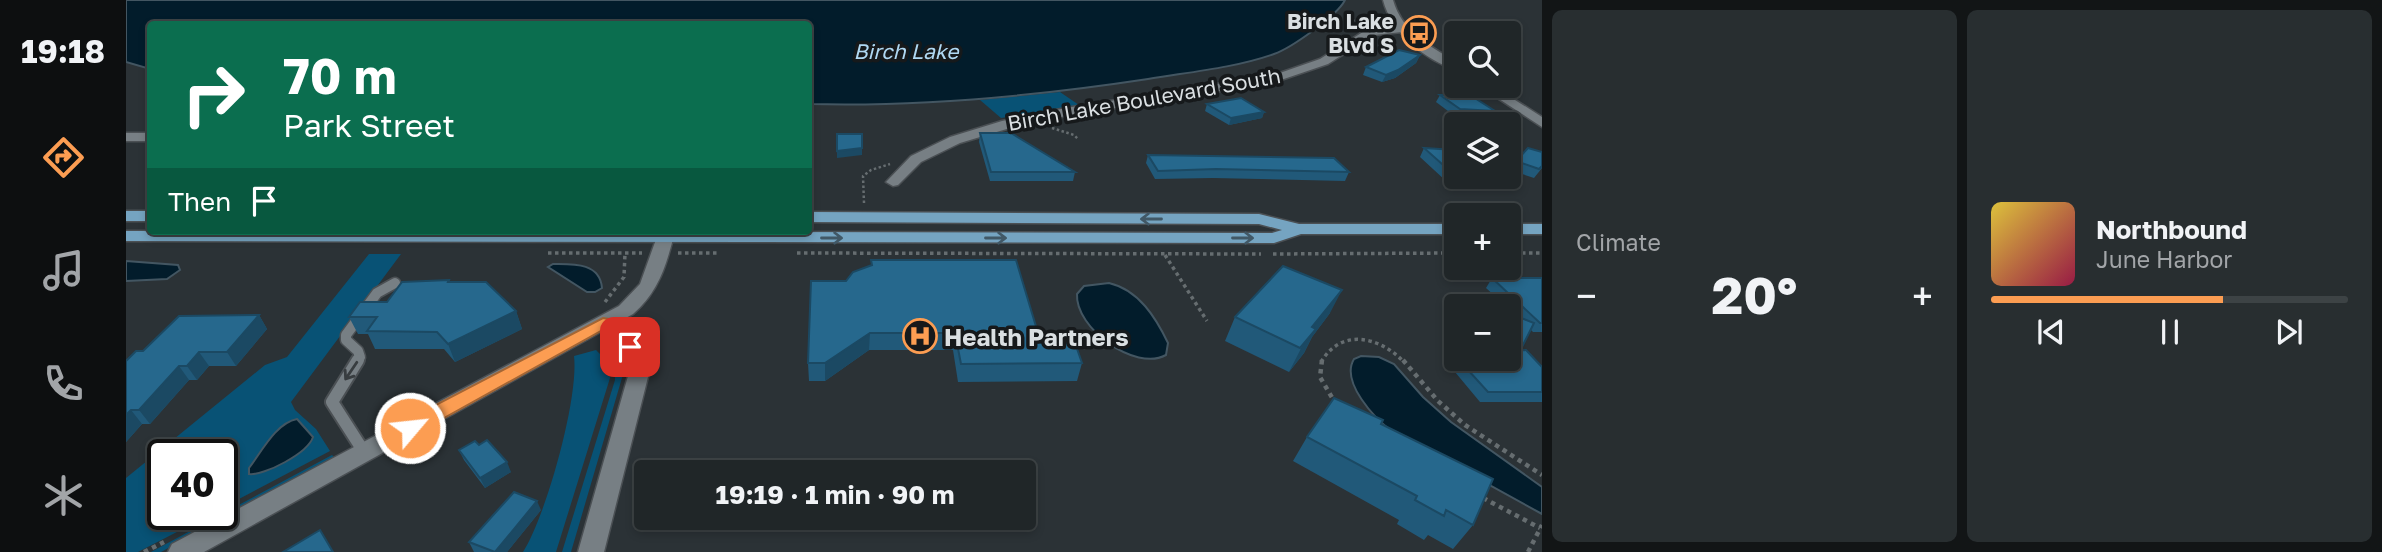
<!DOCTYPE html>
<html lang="en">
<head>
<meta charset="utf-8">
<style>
  body { margin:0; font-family:"Golos Text",sans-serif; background:#282e30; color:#f1f3f6; height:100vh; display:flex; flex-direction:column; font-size:26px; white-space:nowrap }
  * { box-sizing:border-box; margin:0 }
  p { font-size:23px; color:#a2a5a8 }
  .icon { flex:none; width:38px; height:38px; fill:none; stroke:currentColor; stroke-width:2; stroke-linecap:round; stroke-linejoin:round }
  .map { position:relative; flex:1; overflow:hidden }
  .details { display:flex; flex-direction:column; gap:10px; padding:10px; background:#121516; width:840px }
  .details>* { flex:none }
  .guide { position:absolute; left:21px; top:21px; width:665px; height:214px; border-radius:7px; box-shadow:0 4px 10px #0003,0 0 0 2px #3d4345; background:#0b6e4f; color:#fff; overflow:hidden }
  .tools { position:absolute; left:1318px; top:21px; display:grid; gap:14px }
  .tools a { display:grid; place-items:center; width:77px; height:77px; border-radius:7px; background:#202628; box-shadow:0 4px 10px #0003,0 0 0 2px #3d4345; font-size:35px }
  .speed { position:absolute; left:21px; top:439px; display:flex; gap:14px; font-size:35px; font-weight:700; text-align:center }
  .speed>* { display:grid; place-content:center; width:91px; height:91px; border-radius:50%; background:#202628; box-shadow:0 4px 10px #0003,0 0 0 2px #3d4345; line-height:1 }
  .speed .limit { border:4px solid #111; border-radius:10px; background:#fff; color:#111 }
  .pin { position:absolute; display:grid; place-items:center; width:60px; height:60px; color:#fff; margin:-30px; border-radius:14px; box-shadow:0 4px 10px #0006 }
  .me { position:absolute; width:77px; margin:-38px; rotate:62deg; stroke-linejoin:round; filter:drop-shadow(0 0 5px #0008) }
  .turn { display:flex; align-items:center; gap:24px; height:147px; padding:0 21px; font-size:32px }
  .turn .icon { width:91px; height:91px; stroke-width:2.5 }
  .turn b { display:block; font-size:49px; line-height:60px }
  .then { display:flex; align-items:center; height:66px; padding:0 21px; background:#0003; gap:14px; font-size:26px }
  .big { font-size:52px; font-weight:700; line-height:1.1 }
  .details .widget { flex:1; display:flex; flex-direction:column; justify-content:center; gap:10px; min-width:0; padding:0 24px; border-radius:10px; background:#282e30 }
  .song { display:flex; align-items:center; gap:21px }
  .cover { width:84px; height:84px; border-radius:10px; background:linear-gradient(135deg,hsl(50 70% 55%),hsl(340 70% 35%)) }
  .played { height:7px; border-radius:4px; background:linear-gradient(90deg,#fc9d52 65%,#3d4345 65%) }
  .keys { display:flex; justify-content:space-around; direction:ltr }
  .heat { display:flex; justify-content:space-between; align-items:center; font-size:38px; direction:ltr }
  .details .tiles { flex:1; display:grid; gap:10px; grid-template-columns:repeat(2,1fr) }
  .trip { position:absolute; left:508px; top:460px; width:402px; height:70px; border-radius:7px; background:#202628; box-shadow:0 4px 10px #0003,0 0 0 2px #3d4345; font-weight:700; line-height:70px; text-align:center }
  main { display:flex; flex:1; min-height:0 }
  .tabs { display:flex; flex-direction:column; width:126px; justify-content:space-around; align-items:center; background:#0d0f10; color:#a2a5a8 }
  .tabs .icon { width:49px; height:49px }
  .tabs .on { color:#fc9d52 }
  .tabs b { font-size:32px; color:#f1f3f6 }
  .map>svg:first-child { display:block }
  .green { fill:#085275 }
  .water { fill:#021c2b; stroke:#435662; stroke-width:2 }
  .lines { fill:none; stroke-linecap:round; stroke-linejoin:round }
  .lane-far1-casing { stroke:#4b5054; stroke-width:13 }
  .lane-casing { stroke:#4b5054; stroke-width:16 }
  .street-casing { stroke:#4b5054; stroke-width:3 }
  .secondary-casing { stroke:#4b5054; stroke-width:3 }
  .primary-casing { stroke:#4b5054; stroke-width:3 }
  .path-far3 { stroke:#666d70; stroke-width:2; stroke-dasharray:2 2; stroke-linecap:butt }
  .path-far2 { stroke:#666d70; stroke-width:2.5; stroke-dasharray:2.5 2.5; stroke-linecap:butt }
  .path-far1 { stroke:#666d70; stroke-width:3.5; stroke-dasharray:3.5 3.5; stroke-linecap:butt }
  .path { stroke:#666d70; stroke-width:4.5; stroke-dasharray:4.5 4.5; stroke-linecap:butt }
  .lane-far1 { stroke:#777f84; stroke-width:10 }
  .lane { stroke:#777f84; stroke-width:12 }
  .street { fill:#777f84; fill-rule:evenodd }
  .secondary { fill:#777f84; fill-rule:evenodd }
  .primary { fill:#75a4c1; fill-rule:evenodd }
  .wall { fill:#215979 }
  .shaded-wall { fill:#1b4963 }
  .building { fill:#26688d; stroke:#1b4963; stroke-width:2 }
  .oneway { stroke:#415866 }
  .oneway2 { stroke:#383d40 }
  .route { fill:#fc9d52; stroke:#a46635; stroke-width:2 }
  .labels { text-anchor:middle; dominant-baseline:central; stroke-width:7; stroke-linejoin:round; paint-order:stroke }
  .far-poi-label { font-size:21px; font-weight:bold; fill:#dadfe2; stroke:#16191b; text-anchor:end }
  .far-water-label { font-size:21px; font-style:italic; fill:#afd8f2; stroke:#16191b }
  .far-street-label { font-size:21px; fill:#dadfe2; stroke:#16191b }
  .poi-label { font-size:24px; font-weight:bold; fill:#dadfe2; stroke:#16191b; text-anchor:start }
</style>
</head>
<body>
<main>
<nav class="tabs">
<b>19:18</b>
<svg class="icon on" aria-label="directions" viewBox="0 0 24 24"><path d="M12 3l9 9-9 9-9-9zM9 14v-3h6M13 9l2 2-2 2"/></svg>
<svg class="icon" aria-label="music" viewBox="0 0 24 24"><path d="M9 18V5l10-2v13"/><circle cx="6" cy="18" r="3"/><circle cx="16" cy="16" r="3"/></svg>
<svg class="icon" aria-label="phone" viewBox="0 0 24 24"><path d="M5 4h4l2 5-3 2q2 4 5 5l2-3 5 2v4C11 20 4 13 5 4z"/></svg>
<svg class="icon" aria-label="climate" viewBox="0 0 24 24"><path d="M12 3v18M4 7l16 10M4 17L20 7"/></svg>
</nav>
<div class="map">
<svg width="1416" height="552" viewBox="0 0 1416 552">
  <rect width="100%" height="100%" fill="#2b3236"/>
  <g class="green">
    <polygon points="934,92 953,105 875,118 854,100"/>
    <polygon points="243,254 275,254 165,402 169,410 190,429 204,451 96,508 96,455 37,455 37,514 84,515 12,552 0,552 0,478 139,365 161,357"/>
    <path d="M470,350L482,362L484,378L430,552H397C420,516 453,398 448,356Z"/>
    <polygon points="476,350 494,356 498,371 445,552 436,552 489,380 489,364"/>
    <polygon points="206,455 209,458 35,552 25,552"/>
  </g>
  <g class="water">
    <path d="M0,0H1219C1211,16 1165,48 1148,54C1108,68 1064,72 1022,79C910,96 797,107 683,104L682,24H24V69L0,62Z"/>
    <polygon points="0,261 52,265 54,270 41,279 0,281"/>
    <path d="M427,264C446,264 474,262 476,288L469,292H461L422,267Z"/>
    <path d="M983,283C1013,290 1030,318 1042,343L1040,355C1009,372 949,328 951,294L958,286Z"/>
    <path d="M1235,356L1253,357L1268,364L1297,397L1325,422L1416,487V514L1267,432C1249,419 1214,382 1228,359Z"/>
    <path d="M171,419L187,437C182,453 138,476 123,474V468C136,451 150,423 171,419Z"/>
  </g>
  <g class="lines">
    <g class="lane-far1-casing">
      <polyline id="lane-far1" points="231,362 234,357 232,351 220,340 220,335 251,293 269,283"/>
    </g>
    <g class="lane-casing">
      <polyline id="lane" points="232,360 206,402 238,452"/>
    </g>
    <g class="street-casing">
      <g id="street">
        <polygon points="1262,26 1276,26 1281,29 1276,32 1248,35 1202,64 1149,82 940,116 884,128 834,143 795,162 772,185 767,186 760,182 785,156 824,137 876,121 940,108 1148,75 1194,59 1240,30"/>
        <rect x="0" y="133" width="24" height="8"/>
        <polygon points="477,317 484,319 517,348 524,369 478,552 452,552 504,369 501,356 468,323 470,319"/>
      </g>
    </g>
    <g class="secondary-casing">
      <g id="secondary">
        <path d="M1257,0H1267C1276,32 1304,46 1330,62V70C1299,60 1265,32 1257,0Z"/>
        <polygon points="1353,86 1367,86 1416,117 1416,127"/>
        <path d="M533,231H549C541,263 533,292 507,314L78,552H42L46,544L493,306L514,284Z"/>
      </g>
    </g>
    <g class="primary-casing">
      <g id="primary">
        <rect x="0" y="211" width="24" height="10"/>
        <polygon points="682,212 1133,214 1173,224 1330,224 1330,234 1175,234 1148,243 0,241 0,231 1146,233 1156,230 1133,224 682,222"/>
        <rect x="1382" y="224" width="34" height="10"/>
      </g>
    </g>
    <polyline class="path-far3" points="1219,18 1237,23"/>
    <g class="path-far2">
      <polyline points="926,128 948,135 952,139"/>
      <polyline points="738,203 737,176 745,170 764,164"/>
    </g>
    <g class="path-far1">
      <polyline points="422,253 516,253"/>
      <polyline points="552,253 593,253"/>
      <polyline points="671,253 1135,254"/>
      <polyline points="1382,253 1416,253"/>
      <polyline points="1147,254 1330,253"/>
      <polyline points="1039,255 1081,321"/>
      <polyline points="479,302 498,277 499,253"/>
      <path d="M1195,362C1216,327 1254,337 1278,362"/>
    </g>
    <g class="path">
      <polyline points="1196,360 1194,377 1208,401"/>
      <polyline points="1277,360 1312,401 1339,425 1416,475"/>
      <polyline points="1357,498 1414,528"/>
      <polyline points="18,552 38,542"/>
      <polyline points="1402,552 1416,525"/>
    </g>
    <use href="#lane-far1" class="lane-far1"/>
    <use href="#lane" class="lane"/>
    <use href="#street" class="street"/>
    <use href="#secondary" class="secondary"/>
    <use href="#primary" class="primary"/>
  </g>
  <g class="wall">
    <polygon points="1294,55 1290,63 1269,78 1256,82 1237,75 1240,67"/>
    <polygon points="1314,95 1369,111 1365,119 1330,117 1310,102"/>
    <polygon points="1081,104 1138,112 1136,118 1103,125 1079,111"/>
    <polygon points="854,133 949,172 947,181 864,181 853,142"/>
    <polygon points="682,140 687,140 685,162 682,162"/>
    <polygon points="1298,148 1330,150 1330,177 1364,177 1362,181 1320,181 1294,157"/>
    <polygon points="1416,152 1416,168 1408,178 1384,170 1390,161"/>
    <polygon points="1022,155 1223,172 1219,181 1087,178 1029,179 1020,163"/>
    <polygon points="1366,278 1416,278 1416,332 1407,332 1405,330 1394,350 1416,367 1416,402 1354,402 1319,360 1325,351 1330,351 1330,359 1382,359 1382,313 1389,316 1382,309 1382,306 1380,306 1360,288"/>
    <polygon points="323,280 324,282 390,311 396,329 329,362 318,349 249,349 242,334 232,334 223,317"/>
    <polygon points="720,281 915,343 956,363 951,381 832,382 827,350 743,350 699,381 683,381 682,363"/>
    <polygon points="1337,295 1330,306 1330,334 1316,328"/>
    <polygon points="1204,313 1186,337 1178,353 1163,372 1099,341 1109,317"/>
    <polygon points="133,315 141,329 110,366 83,366 71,380 63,380 24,424 16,424 0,442 0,361 17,351"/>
    <polygon points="1255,424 1347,525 1327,549 1302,535 1298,540 1271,524 1273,520 1167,461 1181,437"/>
    <polygon points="333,450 385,472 359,488 338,460"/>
    <polygon points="415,510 381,552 348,552 343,542"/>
  </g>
  <g class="shaded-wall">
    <polygon points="1294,55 1290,63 1269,78 1256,82 1260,75"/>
    <polygon points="1138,112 1136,118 1103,125 1105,118"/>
    <polygon points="736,148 736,155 711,158 711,151"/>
    <polygon points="1216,290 1204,313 1186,337 1178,353 1163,372 1186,327"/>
    <polygon points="390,311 396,329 329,362 322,344"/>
    <polygon points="133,315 141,329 110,366 101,352"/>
    <polygon points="744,333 743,350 699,381 699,363"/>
    <polygon points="73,352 83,366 71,380 61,366"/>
    <polygon points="53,366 63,380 24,424 13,410"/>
    <polygon points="5,410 16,424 0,442 0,415"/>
    <polygon points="381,462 385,472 359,488 354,478"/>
    <polygon points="411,501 415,510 381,552 369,552"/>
  </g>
  <g class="building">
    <polygon points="1273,50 1294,55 1272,70 1260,75 1240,67"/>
    <polygon points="1314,95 1344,95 1369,111 1334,109"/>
    <polygon points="1115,98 1138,112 1105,118 1081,104"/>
    <polygon points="854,133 885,133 949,172 865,172"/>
    <polygon points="711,134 736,134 736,148 711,151"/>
    <polygon points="682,140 687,140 685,155 682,155"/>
    <polygon points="1298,148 1330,150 1330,172 1325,172"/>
    <polygon points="1402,148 1416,152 1416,166 1413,169 1390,161"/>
    <polygon points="1022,155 1208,158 1223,172 1090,169 1032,171"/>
    <polygon points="745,260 890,260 915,343 949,343 956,363 835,364 829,333 744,333 699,363 682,363 685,281 720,281 727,272 746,265"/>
    <polygon points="1157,266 1216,290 1186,327 1190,329 1174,348 1109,317"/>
    <polygon points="1366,278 1416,278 1416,323 1414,323"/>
    <polygon points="323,280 322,282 360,282 390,311 322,344 311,332 241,331 251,317 223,317 234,302 261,302 276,282"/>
    <polygon points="1337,295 1366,306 1330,306 1330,322 1322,318"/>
    <polygon points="1382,313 1408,323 1395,349 1382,344"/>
    <polygon points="133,315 101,352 73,352 61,366 53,366 13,410 5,410 0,415 0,361 10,351 17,351 53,316"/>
    <polygon points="1400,350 1416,367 1416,392 1362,392 1332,359 1382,359 1382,351"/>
    <polygon points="1208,398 1257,420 1255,424 1367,479 1347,525 1320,510 1318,516 1289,500 1291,496 1181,437"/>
    <polygon points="361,440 381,462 354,478 333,450 349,441 353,445"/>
    <polygon points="388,492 411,501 369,552 343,542"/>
    <polygon points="194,530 207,552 157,552"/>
  </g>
  <defs><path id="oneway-shaft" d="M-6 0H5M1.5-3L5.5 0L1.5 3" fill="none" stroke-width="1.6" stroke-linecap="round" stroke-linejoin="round" transform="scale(1.75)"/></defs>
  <g class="oneway">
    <use href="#oneway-shaft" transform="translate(1025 219) rotate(-180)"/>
    <use href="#oneway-shaft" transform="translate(706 238)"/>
    <use href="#oneway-shaft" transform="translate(870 238)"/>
    <use href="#oneway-shaft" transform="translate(1117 238)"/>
  </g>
  <use class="oneway2" href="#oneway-shaft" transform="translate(225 371) rotate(124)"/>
  <polygon class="route" points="477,318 483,319 510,342 513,347 510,351 498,351 475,331 291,433 284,435 277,433 274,428 277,422"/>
  <defs>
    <g id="bus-ring" transform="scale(1.75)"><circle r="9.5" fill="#16191b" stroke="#fc9d52" stroke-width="1.5"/><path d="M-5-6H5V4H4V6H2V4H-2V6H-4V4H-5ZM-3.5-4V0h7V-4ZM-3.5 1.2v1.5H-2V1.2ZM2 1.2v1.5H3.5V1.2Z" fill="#fc9d52"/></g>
    <g id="hospital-ring" transform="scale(1.75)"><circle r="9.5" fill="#16191b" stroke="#fc9d52" stroke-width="1.5"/><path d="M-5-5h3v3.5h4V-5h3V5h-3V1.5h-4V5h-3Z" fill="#fc9d52"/></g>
  </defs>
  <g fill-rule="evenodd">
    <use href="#bus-ring" x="1293" y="33"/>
    <use href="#hospital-ring" x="794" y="336"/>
  </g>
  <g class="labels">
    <g class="far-poi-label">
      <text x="1268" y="21">Birch Lake<tspan x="1268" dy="24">Blvd S</tspan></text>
    </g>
    <g class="far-water-label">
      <text x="780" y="51">Birch Lake</text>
    </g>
    <g class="far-street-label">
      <text transform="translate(1018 99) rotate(-10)">Birch Lake Boulevard South</text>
    </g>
    <g class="poi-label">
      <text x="818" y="336">Health Partners</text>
    </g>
  </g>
</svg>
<div class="tools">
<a><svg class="icon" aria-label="search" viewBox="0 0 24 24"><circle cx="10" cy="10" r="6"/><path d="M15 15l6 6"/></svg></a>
<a><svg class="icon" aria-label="layers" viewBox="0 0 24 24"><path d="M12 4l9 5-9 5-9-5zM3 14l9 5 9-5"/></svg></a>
<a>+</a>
<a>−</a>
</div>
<div class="speed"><div class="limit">40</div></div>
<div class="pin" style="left:504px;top:347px;background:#d93025"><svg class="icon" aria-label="arrive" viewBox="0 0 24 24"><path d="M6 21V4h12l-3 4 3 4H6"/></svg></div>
<svg class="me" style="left:284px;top:428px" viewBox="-20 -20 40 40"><circle r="17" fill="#fc9d52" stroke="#fff" stroke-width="3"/><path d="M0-11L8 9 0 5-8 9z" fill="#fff"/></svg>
<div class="trip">19:19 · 1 min · 90 m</div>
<div class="guide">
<div class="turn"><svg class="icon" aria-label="right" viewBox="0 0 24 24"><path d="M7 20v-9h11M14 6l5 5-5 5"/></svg><div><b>70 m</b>Park Street</div></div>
<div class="then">Then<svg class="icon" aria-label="arrive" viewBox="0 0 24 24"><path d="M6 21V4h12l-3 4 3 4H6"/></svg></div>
</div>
</div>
<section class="details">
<div class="tiles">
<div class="widget"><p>Climate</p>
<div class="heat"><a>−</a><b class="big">20°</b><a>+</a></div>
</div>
<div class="widget">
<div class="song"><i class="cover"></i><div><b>Northbound</b><p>June Harbor</p></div></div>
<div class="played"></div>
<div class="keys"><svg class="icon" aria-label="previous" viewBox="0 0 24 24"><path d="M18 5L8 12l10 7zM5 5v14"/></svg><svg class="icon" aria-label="pause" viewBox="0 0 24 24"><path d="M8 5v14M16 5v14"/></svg><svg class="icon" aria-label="next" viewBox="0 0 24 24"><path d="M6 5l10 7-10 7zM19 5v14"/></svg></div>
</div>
</div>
</section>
</main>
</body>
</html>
